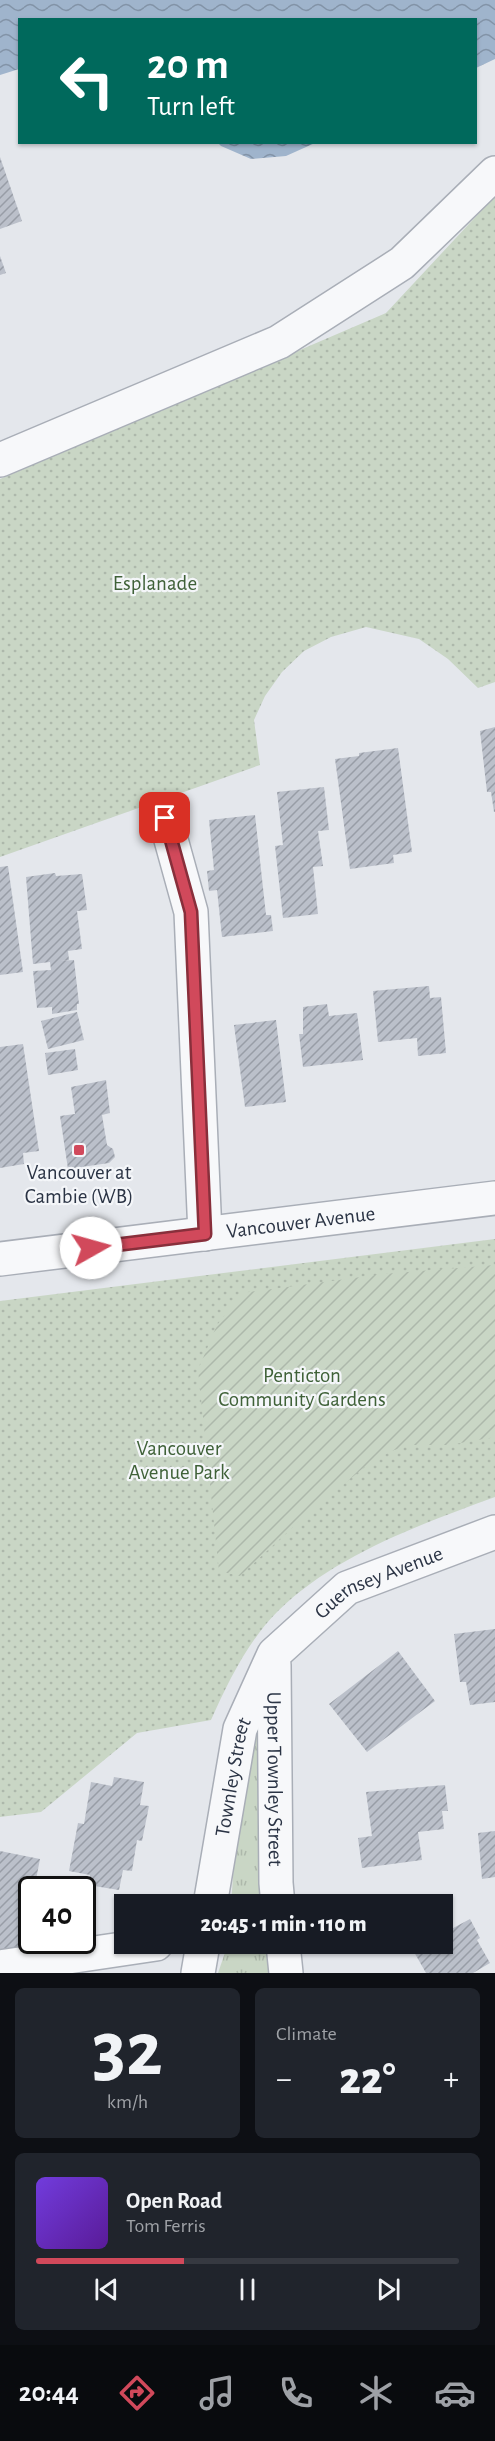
<!DOCTYPE html>
<html lang="en">
<head>
<meta charset="utf-8">
<style>
  body { margin:0; font-family:"Alegreya Sans",sans-serif; background:#20242c; color:#f1f3f6; height:100vh; display:flex; flex-direction:column; font-size:22px; white-space:nowrap }
  * { box-sizing:border-box; margin:0 }
  p { font-size:20px; color:#9ea1a6 }
  .icon { flex:none; width:33px; height:33px; fill:none; stroke:currentColor; stroke-width:2; stroke-linecap:round; stroke-linejoin:round }
  .map { position:relative; height:1973px; overflow:hidden }
  .side { display:flex; flex-direction:column; gap:15px; padding:15px; background:#0d0f14; flex:1 }
  .side>* { flex:none }
  .banner { position:absolute; left:18px; top:18px; width:459px; height:126px; border-radius:0px; box-shadow:0 2px 4px #0004; background:#00695c; color:#fff; overflow:hidden }
  .speed { position:absolute; left:18px; top:1876px; display:flex; gap:12px; font-size:30px; font-weight:700; text-align:center }
  .speed>* { display:grid; place-content:center; width:78px; height:78px; border-radius:50%; background:#171b24; box-shadow:0 2px 4px #0004; line-height:1 }
  .speed .limit { border:3px solid #111; border-radius:9px; background:#fff; color:#111 }
  .pin { position:absolute; display:grid; place-items:center; width:51px; height:51px; color:#fff; margin:-26px; border-radius:12px; box-shadow:0 3px 9px #0006 }
  .me { position:absolute; width:66px; margin:-33px; rotate:83deg; stroke-linejoin:round; filter:drop-shadow(0 0 4px #0008) }
  .turn { display:flex; align-items:center; gap:21px; height:126px; padding:0 30px; font-size:27px }
  .turn .icon { width:78px; height:78px; stroke-width:2.5 }
  .turn b { display:block; font-size:42px; line-height:51px }
  .big { font-size:45px; font-weight:800; line-height:1.1 }
  .side .widget { flex:1; display:flex; flex-direction:column; justify-content:center; gap:9px; min-width:0; padding:0 21px; border-radius:9px; background:#20242c }
  .side .dial { align-items:center; gap:0 }
  .dial b { font-size:78px; line-height:1 }
  .song { display:flex; align-items:center; gap:18px }
  .cover { width:72px; height:72px; border-radius:9px; background:linear-gradient(135deg,hsl(260 70% 55%),hsl(270 70% 35%)) }
  .played { height:6px; border-radius:3px; background:linear-gradient(90deg,#d1495b 35%,#363941 35%) }
  .keys { display:flex; justify-content:space-around; direction:ltr }
  .heat { display:flex; justify-content:space-between; align-items:center; font-size:33px; direction:ltr }
  .side .tiles { flex:1; display:grid; gap:15px; grid-template-columns:1fr 1fr }
  .widget:last-child { grid-column:span 2 }
  .trip { position:absolute; left:114px; top:1894px; width:339px; height:60px; border-radius:0px; background:#171b24; box-shadow:0 2px 4px #0004; font-weight:800; line-height:60px; text-align:center }
  .menu { display:flex; height:96px; justify-content:space-around; align-items:center; background:#090b0e; color:#9ea1a6 }
  .menu .icon { width:42px; height:42px }
  .menu .on { color:#d1495b }
  .menu b { font-size:27px; color:#f1f3f6 }
  .map>svg:first-child { display:block }
  .grass { fill:url(#grass-tufts) }
  .park { fill:url(#park-dots) }
  .garden { fill:url(#garden-furrows) }
  .water { fill:url(#water-waves) }
  .building { fill:url(#building-hatch) }
  .lines { fill:none; stroke-linecap:round; stroke-linejoin:round }
  .minor-casing { stroke:#a9aeb7; stroke-width:36 }
  .minor { stroke:#f7f8fa; stroke-width:33 }
  .route-casing { stroke:#882f3b; stroke-width:15 }
  .route { stroke:#d1495b; stroke-width:10 }
  .poi-dot { fill:#d1495b; stroke:#f4f6f9; stroke-width:2 }
  .labels { text-anchor:middle; dominant-baseline:central; stroke-width:4.5; stroke-linejoin:round; paint-order:stroke }
  .park-label { font-size:21px; fill:#3f6138; stroke:#f4f6f9 }
  .poi-label { font-size:21px; fill:#2b3445; stroke:#f4f6f9 }
  .street-label { font-size:21px; fill:#2b3445; stroke:#f4f6f9 }
</style>
</head>
<body>
<div class="map">
<svg width="495" height="1973" viewBox="0 0 495 1973">
  <defs>
    <pattern id="grass-tufts" width="24" height="20" patternUnits="userSpaceOnUse" patternTransform="scale(1.5)"><rect width="24" height="20" fill="#c9d6c5"/><path d="M3 7l-1-3M5 7V3M7 7l1-3M15 17l-1-3M17 17v-4M19 17l1-3" fill="none" stroke="#adb8ab"/></pattern>
    <pattern id="park-dots" width="8" height="8" patternUnits="userSpaceOnUse" patternTransform="scale(1.5)"><rect width="8" height="8" fill="#c9d6c5"/><path d="M2 2h.1M6 6h.1" fill="none" stroke="#adb8ab" stroke-width="1.8" stroke-linecap="round"/></pattern>
    <pattern id="garden-furrows" width="10" height="10" patternUnits="userSpaceOnUse" patternTransform="scale(1.5)"><rect width="10" height="10" fill="#c9d6c5"/><path d="M-1 1l2-2M0 10L10 0M9 11l2-2" fill="none" stroke="#adb8ab"/></pattern>
    <pattern id="water-waves" width="16" height="10" patternUnits="userSpaceOnUse" patternTransform="scale(1.5)"><rect width="16" height="10" fill="#9fb4cc"/><path d="M0 5q4-4 8 0t8 0" fill="none" stroke="#8293a7"/></pattern>
    <pattern id="building-hatch" width="6" height="6" patternUnits="userSpaceOnUse" patternTransform="scale(1.5)"><rect width="6" height="6" fill="#bbc0ca"/><path d="M-1 1l2-2M0 6l6-6M5 7l2-2" fill="none" stroke="#989da6"/></pattern>
  </defs>
  <rect width="100%" height="100%" fill="#e4e7ec"/>
  <g class="grass">
    <polygon points="259,1712 267,1905 231,1905 242,1752"/>
    <polygon points="228,1944 270,1944 274,1973 218,1973"/>
  </g>
  <g class="park">
    <polygon points="495,196 495,682 478,688 448,659 419,639 366,627 331,637 304,651 282,672 265,696 254,720 260,765 0,857 0,479 386,313"/>
    <path d="M495,1239V1497C421,1524 335,1555 278,1611C248,1641 228,1682 211,1720L137,1733L41,1812L0,1817V1301Z"/>
  </g>
  <polygon class="garden" points="495,1265 495,1437 449,1445 411,1445 391,1451 367,1465 305,1516 240,1576 219,1571 198,1370 217,1325 242,1293 383,1274"/>
  <g class="water">
    <polygon points="0,0 495,0 495,59 476,68 476,20 20,20 19,69 0,75"/>
    <polygon points="218,143 315,143 286,156 251,159 221,146"/>
  </g>
  <g class="building">
    <polygon points="0,157 22,221 0,229"/>
    <polygon points="0,256 6,273 0,275"/>
    <polygon points="495,727 495,812 494,812 491,792 487,792 480,731"/>
    <polygon points="398,748 412,852 393,855 394,863 350,869 335,759 359,756 359,753"/>
    <polygon points="324,787 329,830 318,831 323,866 313,867 318,914 283,918 275,846 283,845 277,792"/>
    <polygon points="255,815 266,915 271,915 273,931 222,937 217,890 209,891 207,871 214,870 209,820"/>
    <polygon points="8,866 23,972 0,975 0,867"/>
    <polygon points="55,873 56,876 82,874 87,910 77,911 82,949 68,951 69,960 60,961 74,960 79,1004 77,1004 77,1010 52,1014 52,1007 37,1008 33,971 51,970 50,962 33,964 26,877"/>
    <polygon points="429,986 430,998 441,997 446,1053 418,1056 417,1038 378,1042 373,991"/>
    <polygon points="327,1004 329,1016 357,1013 363,1060 303,1067 299,1034 303,1034 303,1007"/>
    <polygon points="77,1012 84,1040 48,1049 41,1021"/>
    <polygon points="276,1020 286,1102 245,1107 234,1025"/>
    <polygon points="23,1044 39,1151 23,1153 24,1164 0,1168 0,1047"/>
    <polygon points="75,1049 78,1070 48,1075 45,1053"/>
    <polygon points="106,1080 110,1113 102,1115 107,1145 113,1149 115,1157 109,1163 68,1169 60,1116 75,1114 71,1087"/>
    <polygon points="495,1629 495,1702 470,1705 466,1682 460,1682 454,1634"/>
    <polygon points="398,1651 435,1701 367,1752 329,1704"/>
    <polygon points="114,1777 144,1782 140,1805 149,1806 142,1841 137,1840 132,1871 123,1870 119,1890 88,1885 90,1875 69,1871 78,1823 84,1824 91,1782 112,1786"/>
    <polygon points="445,1785 448,1811 442,1811 444,1829 418,1832 422,1860 362,1868 358,1838 372,1836 366,1792"/>
    <polygon points="495,1831 495,1877 482,1879 478,1833"/>
    <polygon points="0,1851 40,1859 34,1890 32,1890 32,1905 23,1953 0,1949"/>
    <polygon points="470,1919 480,1938 477,1940 490,1963 473,1973 426,1973 414,1952 425,1946 424,1944 442,1944 442,1934"/>
  </g>
  <g class="lines">
    <g class="minor-casing">
      <g id="minor">
        <polyline points="0,460 279,342 402,263 495,173"/>
        <polyline points="165,818 191,912 205,1234"/>
        <path id="s1" d="M0,1259L495,1198"/>
        <path id="s2" d="M274,1665L276,1883L278,1905"/>
        <path id="s3" d="M210,1905L240,1729L274,1654L347,1588L495,1532"/>
        <polyline points="283,1944 286,1973"/>
        <polyline points="0,1967 156,1944"/>
        <polyline points="198,1973 203,1944"/>
      </g>
    </g>
    <use href="#minor" class="minor"/>
  </g>
  <g class="lines">
    <g class="route-casing">
      <polyline id="route" points="91,1248 205,1234 191,912 165,818"/>
    </g>
    <use href="#route" class="route"/>
  </g>
  <rect class="poi-dot" x="73" y="1144" width="12" height="12" rx="3"/>
  <g class="labels">
    <g class="park-label">
      <text x="155" y="583">Esplanade</text>
      <text x="302" y="1375">Penticton<tspan x="302" dy="24">Community Gardens</tspan></text>
      <text x="179" y="1448">Vancouver<tspan x="179" dy="24">Avenue Park</tspan></text>
    </g>
    <g class="poi-label">
      <text x="79" y="1172">Vancouver at<tspan x="79" dy="24">Cambie (WB)</tspan></text>
    </g>
    <g class="street-label">
      <text stroke="none"><textPath href="#s1" startOffset="303">Vancouver Avenue</textPath></text>
      <text stroke="none"><textPath href="#s3" startOffset="390">Guernsey Avenue</textPath></text>
      <text stroke="none"><textPath href="#s3" startOffset="130">Townley Street</textPath></text>
      <text stroke="none"><textPath href="#s2" startOffset="114">Upper Townley Street</textPath></text>
    </g>
  </g>
</svg>
<div class="speed"><div class="limit">40</div></div>
<div class="pin" style="left:165px;top:818px;background:#d93025"><svg class="icon" aria-label="arrive" viewBox="0 0 24 24"><path d="M6 21V4h12l-3 4 3 4H6"/></svg></div>
<svg class="me" style="left:91px;top:1248px" viewBox="-20 -20 40 40"><circle r="19" fill="#fff"/><path d="M0-13L10 11 0 6-10 11z" fill="#d1495b"/></svg>
<div class="trip">20:45 · 1 min · 110 m</div>
<div class="banner">
<div class="turn"><svg class="icon" aria-label="left" viewBox="0 0 24 24"><path d="M17 20v-9H6M10 6l-5 5 5 5"/></svg><div><b>20 m</b>Turn left</div></div>
</div>
</div>
<section class="side">
<div class="tiles">
<div class="widget dial"><b>32</b><p>km/h</p></div>
<div class="widget"><p>Climate</p>
<div class="heat"><a>−</a><b class="big">22°</b><a>+</a></div>
</div>
<div class="widget">
<div class="song"><i class="cover"></i><div><b>Open Road</b><p>Tom Ferris</p></div></div>
<div class="played"></div>
<div class="keys"><svg class="icon" aria-label="previous" viewBox="0 0 24 24"><path d="M18 5L8 12l10 7zM5 5v14"/></svg><svg class="icon" aria-label="pause" viewBox="0 0 24 24"><path d="M8 5v14M16 5v14"/></svg><svg class="icon" aria-label="next" viewBox="0 0 24 24"><path d="M6 5l10 7-10 7zM19 5v14"/></svg></div>
</div>
</div>
</section>
<nav class="menu">
<b>20:44</b>
<svg class="icon on" aria-label="directions" viewBox="0 0 24 24"><path d="M12 3l9 9-9 9-9-9zM9 14v-3h6M13 9l2 2-2 2"/></svg>
<svg class="icon" aria-label="music" viewBox="0 0 24 24"><path d="M9 18V5l10-2v13"/><circle cx="6" cy="18" r="3"/><circle cx="16" cy="16" r="3"/></svg>
<svg class="icon" aria-label="phone" viewBox="0 0 24 24"><path d="M5 4h4l2 5-3 2q2 4 5 5l2-3 5 2v4C11 20 4 13 5 4z"/></svg>
<svg class="icon" aria-label="climate" viewBox="0 0 24 24"><path d="M12 3v18M4 7l16 10M4 17L20 7"/></svg>
<svg class="icon" aria-label="car" viewBox="0 0 24 24"><path d="M5 17H2v-5l4-1 3-4h7l3 4 3 1v5h-3M9 17h6M6 11h13"/><circle cx="7" cy="17" r="2"/><circle cx="17" cy="17" r="2"/></svg>
</nav>
</body>
</html>
